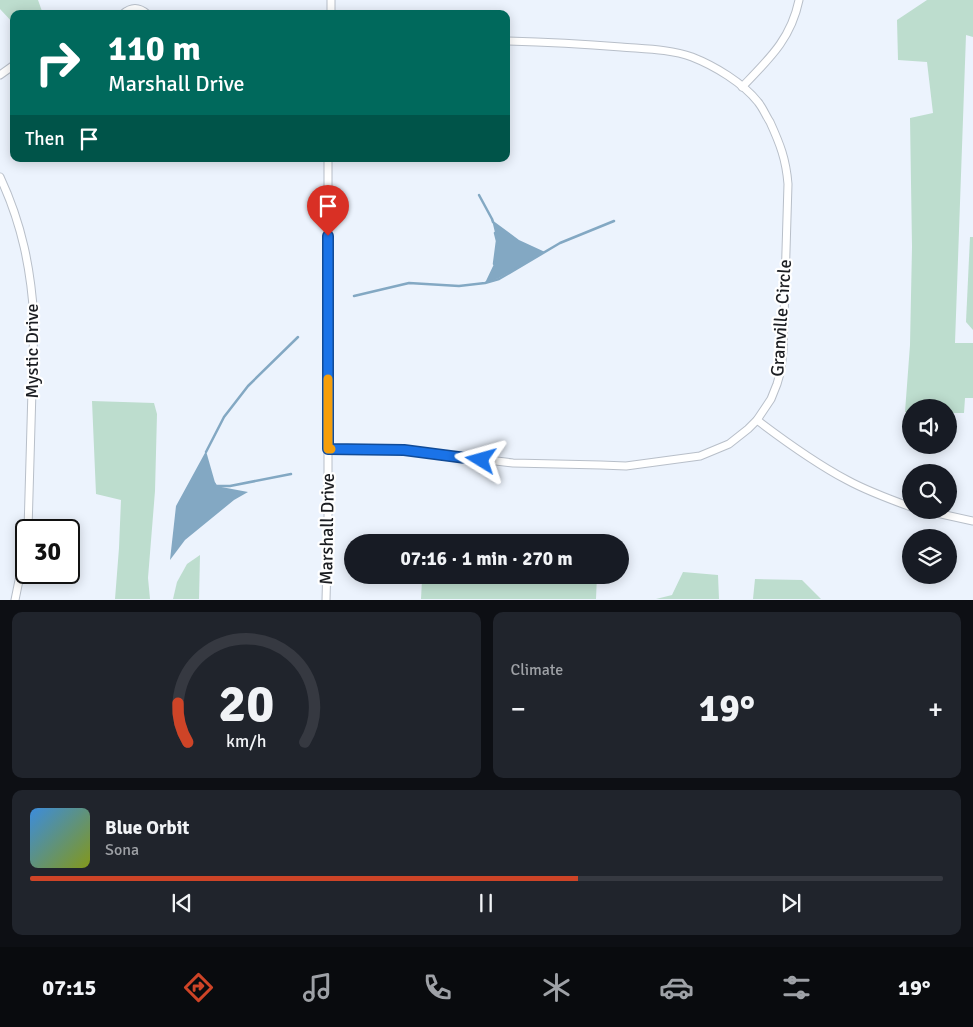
<!DOCTYPE html>
<html lang="en">
<head>
<meta charset="utf-8">
<style>
  body { margin:0; font-family:Signika,sans-serif; background:#20242c; color:#f1f3f6; height:100vh; display:flex; flex-direction:column; font-size:19px; white-space:nowrap }
  * { box-sizing:border-box; margin:0 }
  p { font-size:16px; color:#9ea1a6 }
  .icon { flex:none; width:28px; height:28px; fill:none; stroke:currentColor; stroke-width:2; stroke-linecap:round; stroke-linejoin:round }
  .map { position:relative; height:600px; overflow:hidden }
  .side { display:flex; flex-direction:column; gap:12px; padding:12px; background:#0d0f14; flex:1 }
  .side>* { flex:none }
  .banner { position:absolute; left:10px; top:10px; width:500px; height:152px; border-radius:10px; box-shadow:0 2px 12px #0003; background:#00695c; color:#fff; overflow:hidden }
  .buttons { position:absolute; left:902px; top:399px; display:grid; gap:10px }
  .buttons a { display:grid; place-items:center; width:55px; height:55px; border-radius:50%; background:#171b24; box-shadow:0 2px 12px #0003; font-size:25px }
  .speed { position:absolute; left:15px; top:519px; display:flex; gap:10px; font-size:25px; font-weight:700; text-align:center }
  .speed>* { display:grid; place-content:center; width:65px; height:65px; border-radius:50%; background:#171b24; box-shadow:0 2px 12px #0003; line-height:1 }
  .speed .limit { border:2px solid #111; border-radius:8px; background:#fff; color:#111 }
  .pin { position:absolute; display:grid; place-items:center; width:42px; height:42px; color:#fff; margin:-51px -21px; border-radius:50% 50% 50% 0; rotate:-45deg; box-shadow:0 0 5px #0007 }
  .pin .icon { rotate:45deg }
  .me { position:absolute; width:55px; margin:-28px; rotate:278deg; stroke-linejoin:round; filter:drop-shadow(0 0 4px #0008) }
  .turn { display:flex; align-items:center; gap:18px; height:105px; padding:0 15px; font-size:22px }
  .turn .icon { width:65px; height:65px; stroke-width:2.5 }
  .turn b { display:block; font-size:35px; line-height:42px }
  .then { display:flex; align-items:center; height:48px; padding:0 15px; background:#0003; gap:10px; font-size:19px }
  .big { font-size:38px; font-weight:700; line-height:1.1 }
  .side .widget { flex:1; display:flex; flex-direction:column; justify-content:center; gap:8px; min-width:0; padding:0 18px; border-radius:10px; background:#20242c }
  .side .dial { align-items:center; gap:0 }
  .dial svg { height:130px; overflow:visible; fill:none; stroke:#363941; stroke-width:7; stroke-linecap:round; text-anchor:middle }
  .dial text { fill:#f1f3f6; stroke:none }
  .song { display:flex; align-items:center; gap:15px }
  .cover { width:60px; height:60px; border-radius:8px; background:linear-gradient(135deg,hsl(210 70% 55%),hsl(70 70% 35%)) }
  .played { height:5px; border-radius:2px; background:linear-gradient(90deg,#ce4427 60%,#363941 60%) }
  .keys { display:flex; justify-content:space-around; direction:ltr }
  .heat { display:flex; justify-content:space-between; align-items:center; font-size:28px; direction:ltr }
  .side .tiles { flex:1; display:grid; gap:12px; grid-template-columns:1fr 1fr }
  .widget:last-child { grid-column:span 2 }
  .trip { position:absolute; left:344px; top:534px; width:285px; height:50px; border-radius:25px; background:#171b24; box-shadow:0 2px 12px #0003; font-weight:700; line-height:50px; text-align:center }
  .tabs { display:flex; height:80px; justify-content:space-around; align-items:center; background:#090b0e; color:#9ea1a6 }
  .tabs .icon { width:35px; height:35px }
  .tabs .on { color:#ce4427 }
  .tabs b { font-size:22px; color:#f1f3f6 }
  .map>svg:first-child { display:block }
  .green { fill:#bdddce }
  .water { fill:#83a8c3 }
  .lines { fill:none; stroke-linecap:round; stroke-linejoin:round }
  .stream { stroke:#83a8c3; stroke-width:2.5 }
  .minor-casing { stroke:#b8bfc9; stroke-width:9 }
  .minor { stroke:#fff; stroke-width:7 }
  .route-casing { stroke:#114b97; stroke-width:12 }
  .route { stroke:#1a73e8; stroke-width:9 }
  .slow { stroke:#f59e0b; stroke-width:9 }
  .labels { text-anchor:middle; dominant-baseline:central; stroke-width:4.5; stroke-linejoin:round; paint-order:stroke }
  .street-label { font-size:18px; fill:#1b1d21; stroke:#fff }
</style>
</head>
<body>
<div class="map">
<svg width="973" height="600" viewBox="0 0 973 600">
  <rect width="100%" height="100%" fill="#ecf3fd"/>
  <g class="green">
    <polygon points="0,0 38,0 43,14 14,14 14,24 0,9"/>
    <polygon points="927,0 973,0 973,37 966,35 955,343 973,343 973,398 965,398 964,413 949,413 949,408 911,408 911,412 905,412 910,345 912,247 910,118 933,113 927,62 898,60 897,20"/>
    <polygon points="970,237 973,237 973,330 966,322"/>
    <polygon points="92,401 154,403 157,414 155,491 148,578 150,599 115,599 119,548 121,500 96,494"/>
    <polygon points="200,555 199,599 173,599 177,582 187,564"/>
    <polygon points="683,572 718,575 719,599 656,599 672,595"/>
    <polygon points="464,575 597,575 596,599 421,599 422,580 463,582"/>
    <polygon points="755,579 802,580 821,599 753,599"/>
  </g>
  <g class="water">
    <polygon points="492,220 519,240 545,252 499,278 485,283 494,264 497,241"/>
    <polygon points="206,451 216,486 248,492 234,500 185,540 170,560 176,506"/>
  </g>
  <g class="lines">
    <g class="stream">
      <polyline points="479,195 492,219 493,222"/>
      <polyline points="494,264 497,241 495,233"/>
      <polyline points="354,296 409,283 459,286 485,283 499,279 560,243 614,221"/>
      <polyline points="206,452 224,417 248,386 298,337"/>
      <polyline points="214,483 216,486 230,486 291,474"/>
    </g>
    <g class="minor-casing">
      <g id="minor">
        <path d="M123,14C131,7 139,7 147,14"/>
        <polyline points="331,14 331,0"/>
        <polyline points="0,75 14,65"/>
        <path d="M742,87C769,59 791,39 799,0"/>
        <path d="M0,177C22,224 31,269 34,320L28,530"/>
        <path d="M757,420C786,442 815,463 847,480C867,491 889,499 911,507"/>
        <path d="M328,449L404,450L513,463L601,465L626,466L700,456L729,444L748,429L757,420L771,399L777,384L781,370L783,351L788,184C786,159 780,144 770,122C766,116 763,108 758,102C743,83 715,66 692,57C670,49 645,49 621,47C583,44 544,42 506,41"/>
        <polyline points="923,510 973,521"/>
        <polyline points="15,600 26,546"/>
        <polyline points="326,600 328,524 328,159"/>
      </g>
    </g>
    <use href="#minor" class="minor"/>
  </g>
  <g class="lines">
    <g class="route-casing">
      <polyline id="route" points="328,236 328,449 404,450 481,460"/>
    </g>
    <use href="#route" class="route"/>
    <polyline class="slow" points="328,379 328,449 331,449"/>
  </g>
  <g class="labels">
    <g class="street-label">
      <text transform="translate(781 318) rotate(-86)">Granville Circle</text>
      <text transform="translate(32 351) rotate(-90)">Mystic Drive</text>
      <text transform="translate(327 529) rotate(-89)">Marshall Drive</text>
    </g>
  </g>
</svg>
<div class="buttons">
<a><svg class="icon" aria-label="sound" viewBox="0 0 24 24"><path d="M4 9h4l5-4v14l-5-4H4zM17 9q2 3 0 6"/></svg></a>
<a><svg class="icon" aria-label="search" viewBox="0 0 24 24"><circle cx="10" cy="10" r="6"/><path d="M15 15l6 6"/></svg></a>
<a><svg class="icon" aria-label="layers" viewBox="0 0 24 24"><path d="M12 4l9 5-9 5-9-5zM3 14l9 5 9-5"/></svg></a>
</div>
<div class="speed"><div class="limit">30</div></div>
<div class="pin" style="left:328px;top:236px;background:#d93025"><svg class="icon" aria-label="arrive" viewBox="0 0 24 24"><path d="M6 21V4h12l-3 4 3 4H6"/></svg></div>
<svg class="me" style="left:481px;top:460px" viewBox="-20 -20 40 40"><path d="M0-17L14 15 0 8-14 15z" fill="#1a73e8" stroke="#fff" stroke-width="4"/></svg>
<div class="trip">07:16 · 1 min · 270 m</div>
<div class="banner">
<div class="turn"><svg class="icon" aria-label="right" viewBox="0 0 24 24"><path d="M7 20v-9h11M14 6l5 5-5 5"/></svg><div><b>110 m</b>Marshall Drive</div></div>
<div class="then">Then<svg class="icon" aria-label="arrive" viewBox="0 0 24 24"><path d="M6 21V4h12l-3 4 3 4H6"/></svg></div>
</div>
</div>
<section class="side">
<div class="tiles">
<div class="widget dial"><svg viewBox="0 0 100 80">
<path d="M14 69A42 42 0 1 1 86 69"/>
<path d="M14 69A42 42 0 0 1 8 45" stroke="#ce4427"/>
<text x="50" y="56" font-size="32" font-weight="700">20</text>
<text x="50" y="72" font-size="11">km/h</text>
</svg></div>
<div class="widget"><p>Climate</p>
<div class="heat"><a>−</a><b class="big">19°</b><a>+</a></div>
</div>
<div class="widget">
<div class="song"><i class="cover"></i><div><b>Blue Orbit</b><p>Sona</p></div></div>
<div class="played"></div>
<div class="keys"><svg class="icon" aria-label="previous" viewBox="0 0 24 24"><path d="M18 5L8 12l10 7zM5 5v14"/></svg><svg class="icon" aria-label="pause" viewBox="0 0 24 24"><path d="M8 5v14M16 5v14"/></svg><svg class="icon" aria-label="next" viewBox="0 0 24 24"><path d="M6 5l10 7-10 7zM19 5v14"/></svg></div>
</div>
</div>
</section>
<nav class="tabs">
<b>07:15</b>
<svg class="icon on" aria-label="directions" viewBox="0 0 24 24"><path d="M12 3l9 9-9 9-9-9zM9 14v-3h6M13 9l2 2-2 2"/></svg>
<svg class="icon" aria-label="music" viewBox="0 0 24 24"><path d="M9 18V5l10-2v13"/><circle cx="6" cy="18" r="3"/><circle cx="16" cy="16" r="3"/></svg>
<svg class="icon" aria-label="phone" viewBox="0 0 24 24"><path d="M5 4h4l2 5-3 2q2 4 5 5l2-3 5 2v4C11 20 4 13 5 4z"/></svg>
<svg class="icon" aria-label="climate" viewBox="0 0 24 24"><path d="M12 3v18M4 7l16 10M4 17L20 7"/></svg>
<svg class="icon" aria-label="car" viewBox="0 0 24 24"><path d="M5 17H2v-5l4-1 3-4h7l3 4 3 1v5h-3M9 17h6M6 11h13"/><circle cx="7" cy="17" r="2"/><circle cx="17" cy="17" r="2"/></svg>
<svg class="icon" aria-label="filters" viewBox="0 0 24 24"><path d="M4 7h16M4 17h16"/><circle cx="9" cy="7" r="2"/><circle cx="15" cy="17" r="2"/></svg>
<b>19°</b>
</nav>
</body>
</html>
